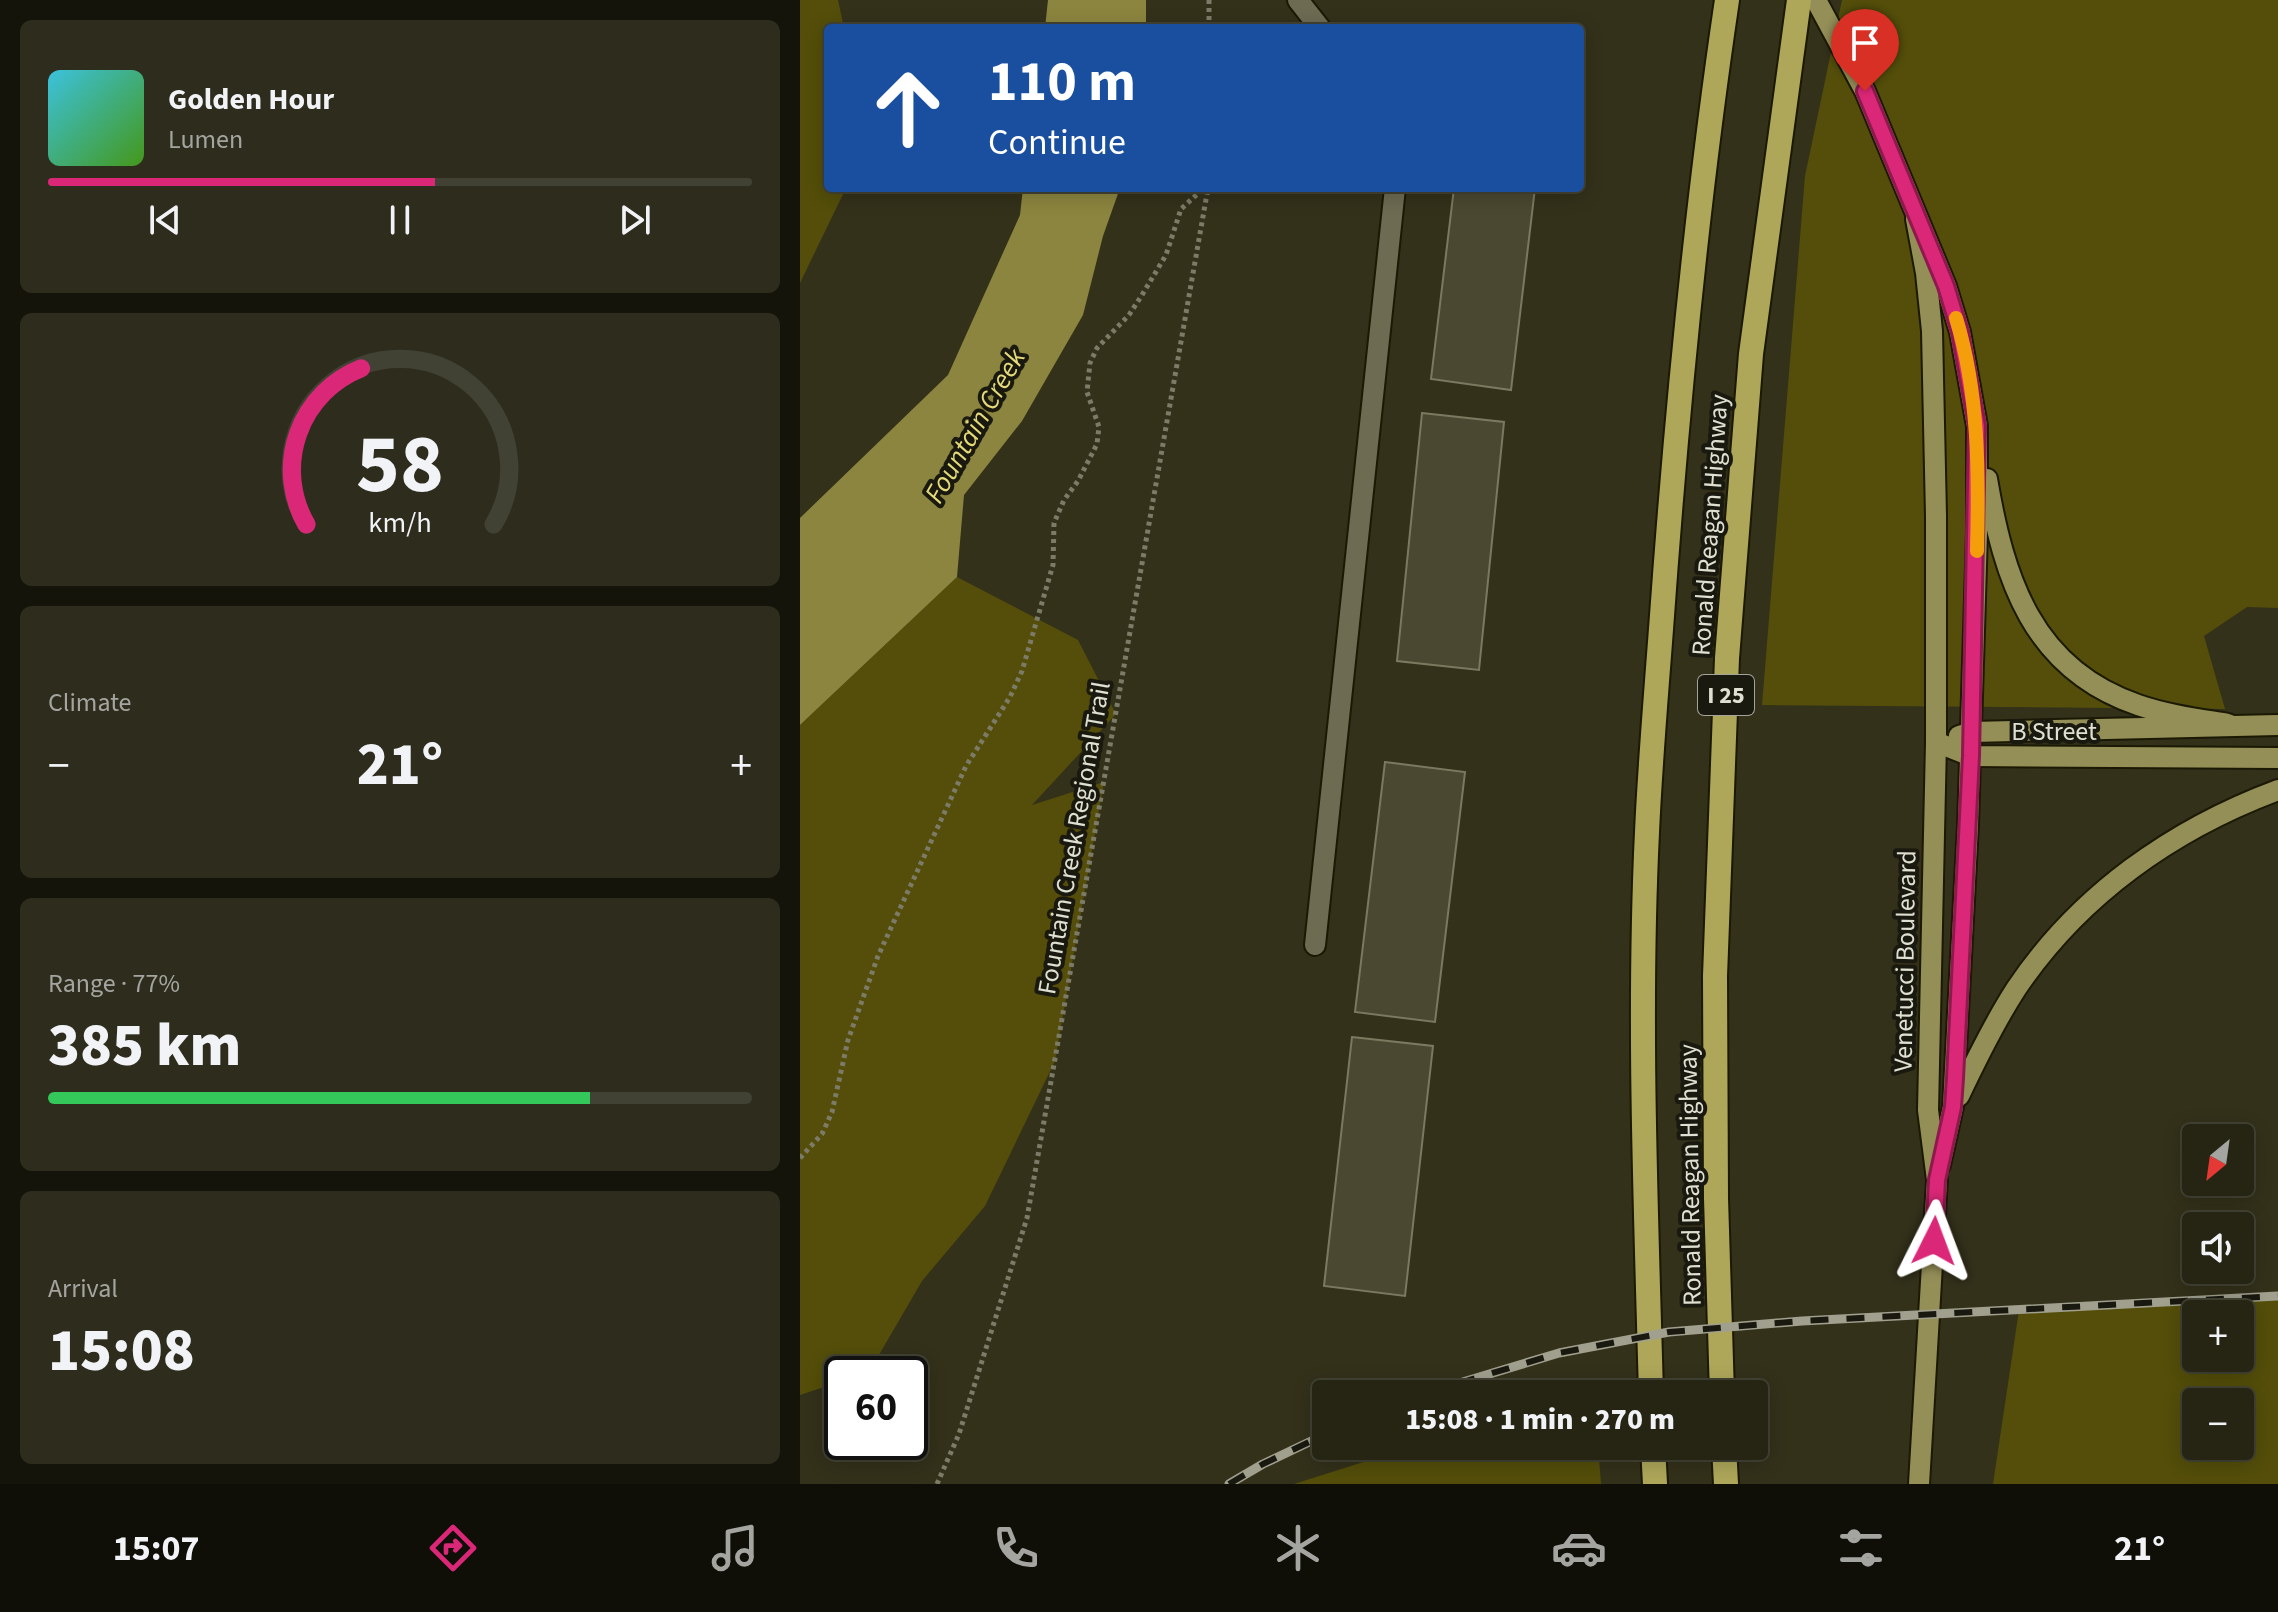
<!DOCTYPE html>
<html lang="en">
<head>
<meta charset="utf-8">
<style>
  body { margin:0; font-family:"Source Sans 3",sans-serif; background:#2e2d1d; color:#f1f3f6; height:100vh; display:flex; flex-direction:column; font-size:30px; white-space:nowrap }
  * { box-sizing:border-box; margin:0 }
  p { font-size:26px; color:#a4a5a0 }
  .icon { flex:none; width:44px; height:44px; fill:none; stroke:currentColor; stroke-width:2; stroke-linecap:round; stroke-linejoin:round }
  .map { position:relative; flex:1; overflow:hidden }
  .drawer { display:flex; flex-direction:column; gap:20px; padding:20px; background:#15140b; width:800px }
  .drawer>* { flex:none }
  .guide { position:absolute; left:24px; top:24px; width:760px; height:168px; border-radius:8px; box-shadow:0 4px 20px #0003,0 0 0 2px #424234; background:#1a4fa0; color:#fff; overflow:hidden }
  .needle { width:52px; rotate:209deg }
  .fabs { position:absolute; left:1382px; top:1124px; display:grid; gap:16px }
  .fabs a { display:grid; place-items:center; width:72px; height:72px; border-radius:8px; background:#262514; box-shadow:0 4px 20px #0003,0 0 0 2px #424234; font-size:40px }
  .speed { position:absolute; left:24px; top:1356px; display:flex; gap:16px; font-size:40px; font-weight:700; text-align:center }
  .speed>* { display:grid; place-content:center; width:104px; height:104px; border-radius:50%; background:#262514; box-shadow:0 4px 20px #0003,0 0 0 2px #424234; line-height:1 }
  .speed .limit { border:4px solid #111; border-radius:12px; background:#fff; color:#111 }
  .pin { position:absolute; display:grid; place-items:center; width:68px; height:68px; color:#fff; margin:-82px -34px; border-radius:50% 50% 50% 0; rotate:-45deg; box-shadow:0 0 8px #0007 }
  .pin .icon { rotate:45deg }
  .me { position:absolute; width:88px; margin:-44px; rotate:3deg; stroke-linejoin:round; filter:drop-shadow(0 0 6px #0008) }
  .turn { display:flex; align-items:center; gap:28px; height:168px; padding:0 32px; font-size:36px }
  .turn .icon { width:104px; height:104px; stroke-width:2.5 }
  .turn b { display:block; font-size:56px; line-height:68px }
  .big { font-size:60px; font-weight:800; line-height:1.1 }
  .drawer .tile { flex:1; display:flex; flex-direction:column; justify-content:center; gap:12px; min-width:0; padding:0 28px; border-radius:12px; background:#2e2d1d }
  .drawer .dial { align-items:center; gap:0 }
  .dial svg { height:208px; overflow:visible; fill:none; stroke:#424234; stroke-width:7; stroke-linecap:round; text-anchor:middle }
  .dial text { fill:#f1f3f6; stroke:none }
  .song { display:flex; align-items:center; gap:24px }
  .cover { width:96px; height:96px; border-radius:12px; background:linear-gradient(135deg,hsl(190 70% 55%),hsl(100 70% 35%)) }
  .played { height:8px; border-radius:4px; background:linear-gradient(90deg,#db2777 55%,#424234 55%) }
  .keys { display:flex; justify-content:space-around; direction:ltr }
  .heat { display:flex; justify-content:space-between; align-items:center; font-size:44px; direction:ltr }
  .charge { height:12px; border-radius:6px; background:linear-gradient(90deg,#34c759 77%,#424234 0) }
  .trip { position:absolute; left:512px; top:1380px; width:456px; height:80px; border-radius:8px; background:#262514; box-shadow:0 4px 20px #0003,0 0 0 2px #424234; font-weight:800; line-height:80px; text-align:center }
  .dock { display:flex; height:128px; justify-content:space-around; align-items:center; background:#0f0f08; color:#a4a5a0 }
  .dock .icon { width:56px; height:56px }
  .dock .active { color:#db2777 }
  .dock b { font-size:36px; color:#f1f3f6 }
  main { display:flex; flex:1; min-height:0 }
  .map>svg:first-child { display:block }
  .green { fill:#544e0a; fill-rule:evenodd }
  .water { fill:#8c853f }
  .building { fill:#4a4830; stroke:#7b7960; stroke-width:2 }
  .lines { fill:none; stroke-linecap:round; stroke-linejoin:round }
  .minor-casing { stroke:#1b1904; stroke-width:24 }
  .major-casing { stroke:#1b1904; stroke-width:24 }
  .highway-casing { stroke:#1b1904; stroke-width:28 }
  .path { stroke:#7c7b68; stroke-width:5; stroke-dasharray:4 4; stroke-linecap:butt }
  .minor { stroke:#6d6b52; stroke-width:20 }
  .major { stroke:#948f57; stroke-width:20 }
  .highway { stroke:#aea75a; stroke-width:24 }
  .rail-casing { stroke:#a1a08f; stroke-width:9 }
  .rail { stroke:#1a190f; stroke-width:6; stroke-dasharray:18; stroke-linecap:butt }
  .route-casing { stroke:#8e194d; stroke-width:20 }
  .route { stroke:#db2777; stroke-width:14 }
  .slow { stroke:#f59e0b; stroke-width:14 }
  .labels { text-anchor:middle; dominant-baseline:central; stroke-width:8; stroke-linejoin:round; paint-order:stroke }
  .shield { fill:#1a190f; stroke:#a5a498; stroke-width:2 }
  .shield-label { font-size:24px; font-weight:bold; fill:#e0e0d2 }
  .street-label { font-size:26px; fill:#e0e0d2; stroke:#1a190f }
  .water-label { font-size:28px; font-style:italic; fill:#e4da77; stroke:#1a190f }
</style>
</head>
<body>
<main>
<section class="drawer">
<div class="tile">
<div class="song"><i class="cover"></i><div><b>Golden Hour</b><p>Lumen</p></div></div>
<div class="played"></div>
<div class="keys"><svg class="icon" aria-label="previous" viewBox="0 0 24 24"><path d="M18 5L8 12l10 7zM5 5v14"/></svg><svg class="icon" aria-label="pause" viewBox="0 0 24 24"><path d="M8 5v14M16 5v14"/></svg><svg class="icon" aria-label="next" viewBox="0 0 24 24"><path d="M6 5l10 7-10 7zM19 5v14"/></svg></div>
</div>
<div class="tile dial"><svg viewBox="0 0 100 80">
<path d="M14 69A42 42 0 1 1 86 69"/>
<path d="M14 69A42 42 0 0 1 35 9" stroke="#db2777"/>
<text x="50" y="56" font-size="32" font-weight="700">58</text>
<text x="50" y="72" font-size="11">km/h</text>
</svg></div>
<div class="tile"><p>Climate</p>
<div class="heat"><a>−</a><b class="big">21°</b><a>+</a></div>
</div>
<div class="tile"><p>Range · 77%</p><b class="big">385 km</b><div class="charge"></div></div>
<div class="tile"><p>Arrival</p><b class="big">15:08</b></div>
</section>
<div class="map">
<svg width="1478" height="1484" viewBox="0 0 1478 1484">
  <rect width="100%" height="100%" fill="#33311a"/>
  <g class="green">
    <polygon points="0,0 38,0 44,28 28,28 28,188 46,188 0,283"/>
    <polygon points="1042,0 1478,0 1478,608 1447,607 1404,636 1425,709 962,705 1005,176"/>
    <polygon points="157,577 278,640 316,714 232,805 304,782 255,1061 185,1206 122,1281 69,1372 42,1374 42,1381 0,1395 0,725"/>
    <path d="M1478,1296V1484H1193L1219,1310ZM1440,1314V1358H1396V1314ZM1440,1402V1446H1396V1402Z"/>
    <polygon points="614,1446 798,1446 801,1484 494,1484"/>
  </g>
  <g class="water">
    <polygon points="248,0 346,0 346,28 245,28"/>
    <polygon points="223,188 320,188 303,236 283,315 222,421 164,495 157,577 0,725 0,518 148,375 220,215"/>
  </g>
  <g class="building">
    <polygon points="654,188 735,188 711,390 631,379"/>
    <polygon points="622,413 704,422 679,670 597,661"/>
    <polygon points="585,762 665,772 635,1022 555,1012"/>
    <polygon points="552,1037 633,1046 605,1296 524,1286"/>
  </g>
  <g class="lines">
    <g class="minor-casing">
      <g id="minor">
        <polyline points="498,0 520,28"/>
        <polyline points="515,945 595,188"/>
      </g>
    </g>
    <g class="major-casing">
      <g id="major">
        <polyline points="1016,0 1065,91 1146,286 1160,332 1177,426 1177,533 1168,825 1153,1107 1140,1165"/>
        <polyline points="1116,219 1126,273 1132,331 1136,516 1136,742 1128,1110 1137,1180 1119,1484"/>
        <path d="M1187,479C1204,579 1232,669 1338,705C1367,715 1398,719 1428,724"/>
        <polyline points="1159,736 1172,732 1478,725"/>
        <polyline points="1136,742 1171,756 1478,758"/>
        <path d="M1159,1096C1176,1060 1194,1023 1216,989C1279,895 1373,829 1478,790"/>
      </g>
    </g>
    <g class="highway-casing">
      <g id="highway">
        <path d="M851,1394C846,1208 838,1018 847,832C850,764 856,696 861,629C876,419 896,208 927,0"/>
        <polyline points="922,1394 916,1198 915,976 927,658 951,354 999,0"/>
        <polyline points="853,1446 855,1484"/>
        <polyline points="924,1446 926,1484"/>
      </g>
    </g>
    <g class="path">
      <polyline points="409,28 409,0"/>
      <polyline points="0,1158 22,1134 32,1112 48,1040 78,956 166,766 210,697 222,671 253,565 254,523 264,500 278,481 297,444 299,427 287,392 290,363 297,348 329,315 342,295 366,255 381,209 404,188"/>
      <polyline points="137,1484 159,1434 227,1218 408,188"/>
    </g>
    <use href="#minor" class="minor"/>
    <use href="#major" class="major"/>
    <use href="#highway" class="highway"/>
    <g class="rail-casing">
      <g id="rail">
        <polyline points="623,1394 759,1353 869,1332 1002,1321 1478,1296"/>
        <polyline points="429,1484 463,1464 526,1434"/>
      </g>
    </g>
    <use href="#rail" class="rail"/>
  </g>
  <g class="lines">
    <g class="route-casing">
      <polyline id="route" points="1065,91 1146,286 1160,332 1177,426 1171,756 1155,1078 1153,1107 1137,1180 1134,1241"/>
    </g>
    <use href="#route" class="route"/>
    <path class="slow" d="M1156,318C1179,394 1179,472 1177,551"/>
  </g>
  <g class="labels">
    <rect class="shield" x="898" y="675" width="56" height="40" rx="6"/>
    <g class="shield-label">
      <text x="926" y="695">I 25</text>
    </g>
    <g class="street-label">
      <text transform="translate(910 525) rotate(-86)">Ronald Reagan Highway</text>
      <text x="1254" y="731">B Street</text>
      <text transform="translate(274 838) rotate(-80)">Fountain Creek Regional Trail</text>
      <text transform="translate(1105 961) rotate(-89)">Venetucci Boulevard</text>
      <text transform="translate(890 1175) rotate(-91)">Ronald Reagan Highway</text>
    </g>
    <g class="water-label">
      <text transform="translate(175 426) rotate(-60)">Fountain Creek</text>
    </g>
  </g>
</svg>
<div class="fabs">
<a><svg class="needle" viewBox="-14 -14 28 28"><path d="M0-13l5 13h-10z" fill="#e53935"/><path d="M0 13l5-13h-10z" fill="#a4a5a0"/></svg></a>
<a><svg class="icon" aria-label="sound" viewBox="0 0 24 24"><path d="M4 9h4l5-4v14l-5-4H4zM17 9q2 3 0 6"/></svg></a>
<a>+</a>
<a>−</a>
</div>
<div class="speed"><div class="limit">60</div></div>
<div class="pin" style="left:1065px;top:91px;background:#d93025"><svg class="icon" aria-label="arrive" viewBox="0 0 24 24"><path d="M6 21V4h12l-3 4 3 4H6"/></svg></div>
<svg class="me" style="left:1134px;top:1241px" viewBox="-20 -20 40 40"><path d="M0-17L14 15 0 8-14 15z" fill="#db2777" stroke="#fff" stroke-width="4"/></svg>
<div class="trip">15:08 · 1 min · 270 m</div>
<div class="guide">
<div class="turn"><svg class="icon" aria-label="ahead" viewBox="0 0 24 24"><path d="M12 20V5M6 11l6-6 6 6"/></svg><div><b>110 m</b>Continue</div></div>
</div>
</div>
</main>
<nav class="dock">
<b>15:07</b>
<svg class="icon active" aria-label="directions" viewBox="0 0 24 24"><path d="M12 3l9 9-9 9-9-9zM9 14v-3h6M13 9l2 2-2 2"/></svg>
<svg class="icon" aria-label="music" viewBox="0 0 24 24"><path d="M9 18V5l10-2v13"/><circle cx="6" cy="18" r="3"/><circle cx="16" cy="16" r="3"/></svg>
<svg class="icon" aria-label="phone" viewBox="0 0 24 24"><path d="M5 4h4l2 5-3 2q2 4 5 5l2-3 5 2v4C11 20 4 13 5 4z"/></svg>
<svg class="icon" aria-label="climate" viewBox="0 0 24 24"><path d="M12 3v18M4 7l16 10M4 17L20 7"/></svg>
<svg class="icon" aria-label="car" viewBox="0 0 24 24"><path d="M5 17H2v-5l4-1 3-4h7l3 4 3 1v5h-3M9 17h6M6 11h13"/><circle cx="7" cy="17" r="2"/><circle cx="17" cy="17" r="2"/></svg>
<svg class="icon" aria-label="filters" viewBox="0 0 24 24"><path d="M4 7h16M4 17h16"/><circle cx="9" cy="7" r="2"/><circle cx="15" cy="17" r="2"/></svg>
<b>21°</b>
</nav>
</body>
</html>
